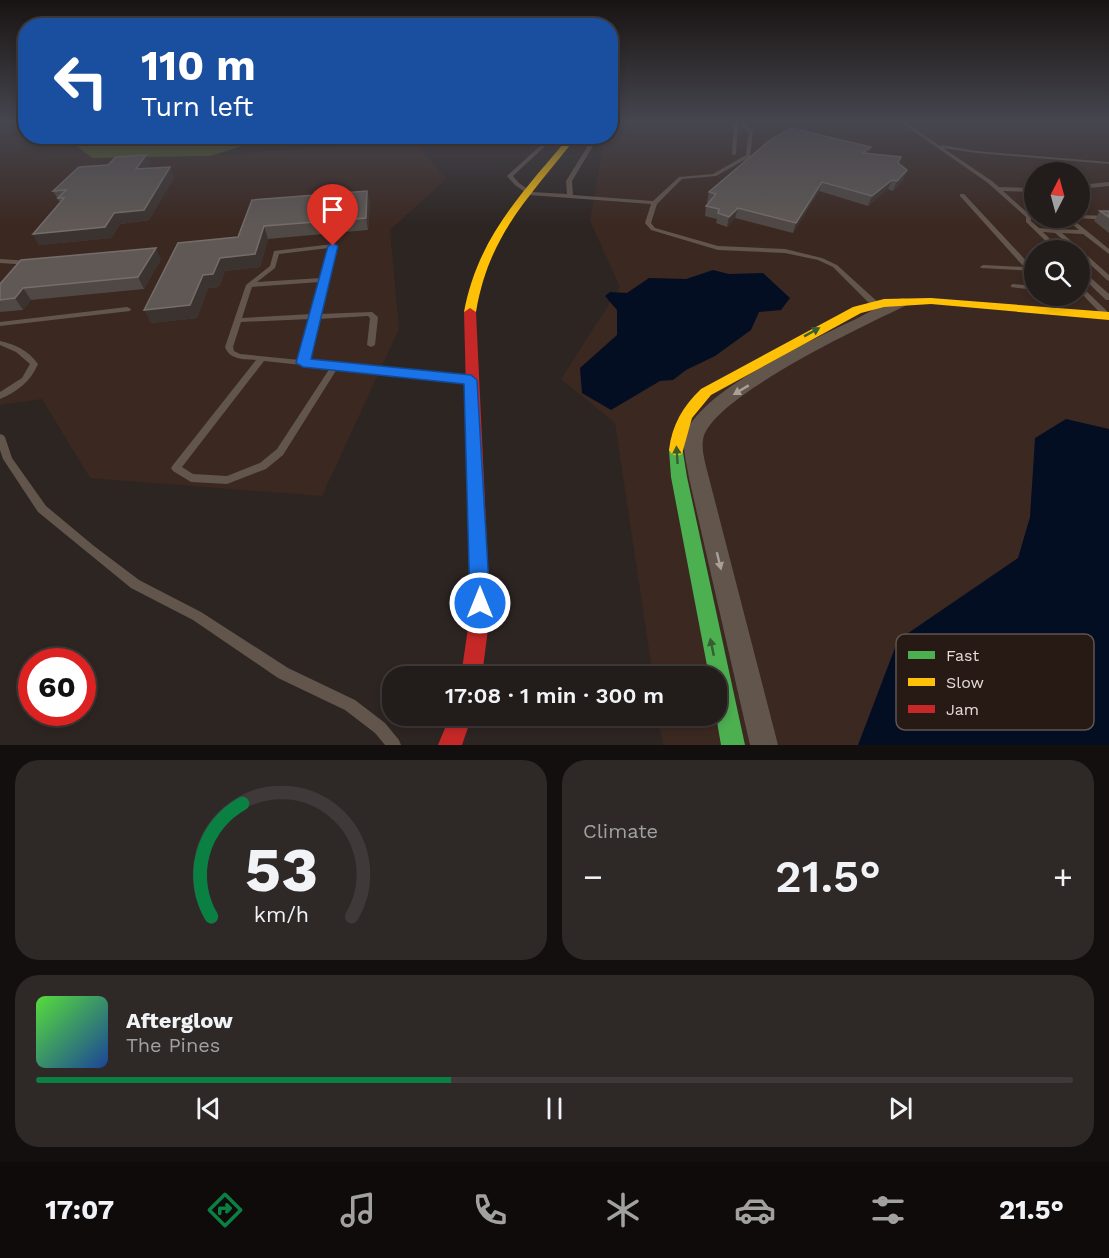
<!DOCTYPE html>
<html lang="en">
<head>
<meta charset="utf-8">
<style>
  body { margin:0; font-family:"Work Sans",sans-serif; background:#2e2927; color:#f1f3f6; height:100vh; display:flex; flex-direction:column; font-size:22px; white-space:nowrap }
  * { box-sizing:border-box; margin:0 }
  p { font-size:20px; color:#a2a1a2 }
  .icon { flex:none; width:33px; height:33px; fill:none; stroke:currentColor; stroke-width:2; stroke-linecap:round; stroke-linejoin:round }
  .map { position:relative; height:745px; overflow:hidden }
  .side { display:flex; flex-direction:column; gap:15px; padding:15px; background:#130f0e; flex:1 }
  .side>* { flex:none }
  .banner { position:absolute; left:18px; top:18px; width:600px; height:126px; border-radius:24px; box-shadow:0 3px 9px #0003,0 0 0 2px #3f3a39; background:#1a4fa0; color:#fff; overflow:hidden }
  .needle { width:39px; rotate:6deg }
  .fabs { position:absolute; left:1024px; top:162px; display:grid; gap:12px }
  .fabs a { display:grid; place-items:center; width:66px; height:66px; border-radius:50%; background:#221c1a; box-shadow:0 3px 9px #0003,0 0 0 2px #3f3a39; font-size:30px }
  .speed { position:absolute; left:18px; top:648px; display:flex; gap:12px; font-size:30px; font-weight:700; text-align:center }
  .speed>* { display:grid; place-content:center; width:78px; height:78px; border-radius:50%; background:#221c1a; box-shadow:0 3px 9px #0003,0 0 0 2px #3f3a39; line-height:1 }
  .speed .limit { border:9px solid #d22; background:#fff; color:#111 }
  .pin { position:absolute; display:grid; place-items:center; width:51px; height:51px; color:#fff; margin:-62px -26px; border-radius:50% 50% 50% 0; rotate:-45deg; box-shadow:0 0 6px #0007 }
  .pin .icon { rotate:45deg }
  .me { position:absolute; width:66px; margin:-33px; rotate:0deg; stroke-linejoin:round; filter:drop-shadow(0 0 4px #0008) }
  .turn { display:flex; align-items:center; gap:21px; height:126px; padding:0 24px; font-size:27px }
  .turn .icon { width:78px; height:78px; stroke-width:2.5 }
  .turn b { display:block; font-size:42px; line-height:51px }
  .big { font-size:45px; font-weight:600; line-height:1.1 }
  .side .card { flex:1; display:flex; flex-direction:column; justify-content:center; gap:9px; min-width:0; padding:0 21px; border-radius:24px; background:#2e2927 }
  .side .dial { align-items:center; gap:0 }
  .dial svg { height:156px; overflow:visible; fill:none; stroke:#3f3a39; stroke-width:7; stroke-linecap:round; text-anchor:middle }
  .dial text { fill:#f1f3f6; stroke:none }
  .song { display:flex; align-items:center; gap:18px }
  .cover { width:72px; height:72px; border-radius:9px; background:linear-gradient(135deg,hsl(110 70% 55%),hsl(220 70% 35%)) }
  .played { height:6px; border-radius:3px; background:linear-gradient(90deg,#0b8043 40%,#3f3a39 40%) }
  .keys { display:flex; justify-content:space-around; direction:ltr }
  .heat { display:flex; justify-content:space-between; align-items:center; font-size:33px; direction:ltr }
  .side .tiles { flex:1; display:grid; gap:15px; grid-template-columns:1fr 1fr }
  .card:last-child { grid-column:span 2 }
  .trip { position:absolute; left:382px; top:666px; width:345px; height:60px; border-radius:24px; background:#221c1a; box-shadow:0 3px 9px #0003,0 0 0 2px #3f3a39; font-weight:600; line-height:60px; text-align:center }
  .tab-bar { display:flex; height:96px; justify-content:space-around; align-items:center; background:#0e0b0a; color:#a2a1a2 }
  .tab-bar .icon { width:42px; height:42px }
  .tab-bar .active { color:#0b8043 }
  .tab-bar b { font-size:27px; color:#f1f3f6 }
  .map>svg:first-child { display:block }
  .built { fill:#3b2821; fill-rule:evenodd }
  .forest { fill:#4f561b }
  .water { fill:#040e22 }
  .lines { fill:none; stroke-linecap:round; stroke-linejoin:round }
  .lane { fill:#62554c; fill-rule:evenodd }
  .street { fill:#62554c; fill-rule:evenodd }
  .fast { fill:#4caf50; fill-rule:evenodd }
  .slow { fill:#ffc107; fill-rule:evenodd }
  .jam { fill:#c62828; fill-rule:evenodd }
  .wall { fill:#4f4845 }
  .shaded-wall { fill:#3b3330 }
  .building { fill:#5f5855; stroke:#746d69; stroke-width:1.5 }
  .oneway { fill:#385d30 }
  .oneway2 { fill:#aa9f99 }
  .route { fill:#1a73e8; stroke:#114b97; stroke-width:1.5 }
  .key { fill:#271a15; stroke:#605450; stroke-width:1.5 }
  .key-label { font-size:16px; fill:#e5dcd8 }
</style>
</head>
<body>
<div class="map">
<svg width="1109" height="745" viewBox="0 0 1109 745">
  <rect width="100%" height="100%" fill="#2d2522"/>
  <g class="built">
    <polygon points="0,121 25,121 26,136 80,137 73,142 92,158 211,156 413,140 446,179 390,230 399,329 322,496 90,478 42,399 0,405"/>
    <path d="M639,121H1109V745H663L658,716H717V676H653L615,423L561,379L620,287L590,221L603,145ZM1035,172H1080V218H1035ZM1035,250H1080V296H1035Z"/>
  </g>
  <polygon class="forest" points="80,136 268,137 211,156 92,158 72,142"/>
  <g class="water">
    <polygon points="713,270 729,274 763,273 790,298 781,310 759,312 751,330 715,356 686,370 673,380 660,381 611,410 582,393 580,368 617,335 617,310 605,296 610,292 627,293 649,278 686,279"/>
    <polygon points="1066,419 1109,429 1109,745 858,745 898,640 1018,558 1030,517 1035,438"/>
  </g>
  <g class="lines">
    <g class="lane">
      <polygon points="614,121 619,121 610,127 610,124"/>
      <polygon points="734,121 740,121 753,131 750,157 716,176 682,179 657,204 651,223 655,228 718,246 785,249 822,258 837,265 881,305 882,307 881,309 875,309 833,267 818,260 785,253 718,250 651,230 645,223 651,204 529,195 515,185 507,176 551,136 556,136 513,176 519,183 532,192 567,194 566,181 594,136 599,136 572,181 573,195 653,201 679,177 713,174 746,155 749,131 738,124 736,154 734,155 732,154"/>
      <polygon points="899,121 904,121 940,146 942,145 976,151 1109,162 1109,164 976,153 943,148 992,181 999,187 1035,188 1035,192 1003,191 1031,216 1031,221 1039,228 1051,229 1039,218 1045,218 1058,229 1079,230 1065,218 1071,218 1109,249 1109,254 1083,234 1062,233 1109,275 1109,281 1107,280 1080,255 1080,250 1075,250 1055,233 1043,232 1061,250 1055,250 1026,222 1026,217 988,183"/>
      <polygon points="1109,182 1109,186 1080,189 1080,185"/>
      <polygon points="960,194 964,194 1032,267 1035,267 1035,271 981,268 980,267 983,265 1024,267 960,196"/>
      <polygon points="1080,215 1109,216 1109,220 1078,218 1080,218"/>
      <path d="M333,244L336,246L319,314L372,312L378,317L375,345L371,347L367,345L370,318L368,316L318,319L308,360L467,376L471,379L467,382L337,369L283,455L266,469L227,484L191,482L173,471L171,468L173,465L256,360C243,359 230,360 225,347L246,285L270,266L274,251ZM329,248L321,278L257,282L275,268L279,254ZM320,282L312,314L242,318L252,287ZM311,319L300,360L240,354L234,351L233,347L241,322ZM264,361L330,368L277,449L260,463L227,476L193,474L182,467Z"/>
      <polygon points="0,259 30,261 33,263 30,265 0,263"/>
      <polygon points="1080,269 1082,270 1109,294 1109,300 1106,300 1080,275"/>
      <polygon points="1013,284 1035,286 1035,290 1011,287 1011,285"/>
      <polygon points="1080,286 1082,287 1109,313 1109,318 1105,318 1080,292"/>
      <polygon points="127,307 131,309 130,311 0,326 0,322"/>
      <path d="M0,341C16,345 28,350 38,364C31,381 17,392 0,399V392L22,378L30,364L16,352L0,345Z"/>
      <polygon points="0,434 3,435 5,437 12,458 46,506 94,546 139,580 201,612 288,668 355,700 385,723 399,740 401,745 385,745 375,733 345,710 278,678 193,620 131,588 38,512 3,459 0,450"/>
    </g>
    <path class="street" d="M902,298L907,299L909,302L907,305C863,326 725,391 705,433C699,446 706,465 709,478L778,745H750L689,478C687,464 681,446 686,433C703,389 814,339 856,319C871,311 886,302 902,298Z"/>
    <polygon class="fast" points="677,444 682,446 687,477 745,745 721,745 716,716 717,676 709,676 671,477 669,450 672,446"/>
    <g class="slow">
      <path d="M570,136H577C531,196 489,233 476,312L470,316L466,315L464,312C478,237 522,193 570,136Z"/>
      <path d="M931,298L1109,312V320L931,304L884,307L861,313L711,395L692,418L682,454L677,456L672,454L669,450C672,425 683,406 701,389L853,307L884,299Z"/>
    </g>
    <g class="jam">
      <polygon points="470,308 476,312 489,586 489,621 482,676 461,676 469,621 471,586 464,312"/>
      <polygon points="450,716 472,716 462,745 438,745"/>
    </g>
  </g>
  <g class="wall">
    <polygon points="871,147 869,154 899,164 907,170 903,180 893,191 888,189 868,206 819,191 793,233 735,218 727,227 716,223 717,219 705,216 706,206 709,203 707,202 709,192"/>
    <polygon points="146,155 150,164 147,168 174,177 149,220 120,224 111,238 39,245 33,234 61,202 59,201 53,191"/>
    <polygon points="367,191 370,203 368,230 268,239 260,267 225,271 219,287 208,288 197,318 151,323 238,237 252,200"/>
    <polygon points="1100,211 1109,211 1109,233 1094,221"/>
    <polygon points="161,259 144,289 31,300 23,310 0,312 0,284"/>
  </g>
  <g class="shaded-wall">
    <polygon points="871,147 868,156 863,153"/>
    <polygon points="146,155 150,164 140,179 136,169"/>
    <polygon points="170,167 174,177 149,220 120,224 111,238 39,245 33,234 114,213"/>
    <polygon points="907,170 903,180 893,191 897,181"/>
    <polygon points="892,180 888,189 868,206 872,196"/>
    <polygon points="822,182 819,191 793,233 796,223"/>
    <polygon points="367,191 370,203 368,230 366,218"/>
    <polygon points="738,208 735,218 727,227 729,217"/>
    <polygon points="264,226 268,239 260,267 225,271 219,287 208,288 197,318 151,323 144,310"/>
    <polygon points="156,248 161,259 144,289 138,277"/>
    <polygon points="23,288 31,300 23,310 15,298"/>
  </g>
  <g class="building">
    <polygon points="791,128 871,147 863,153 901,157 898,163 907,170 897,181 892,180 872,196 822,182 796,223 738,208 729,217 718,213 719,209 706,206 716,194 709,192 770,140"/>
    <polygon points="146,155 136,169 170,167 144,210 114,213 105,227 33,234 64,198 58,198 66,190 53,191 79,167 108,165 116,157"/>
    <polygon points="367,191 366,218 264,226 255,254 220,258 213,274 203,275 190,305 144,310 178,243 238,237 252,200"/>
    <polygon points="1100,211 1109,211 1109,217"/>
    <polygon points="156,248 138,277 23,288 15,298 0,300 0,284 21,260"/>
  </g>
  <defs><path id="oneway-solid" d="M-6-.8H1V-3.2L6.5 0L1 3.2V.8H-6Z" transform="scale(1.5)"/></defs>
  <g class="oneway">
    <use href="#oneway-solid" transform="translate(812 332) rotate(-29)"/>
    <use href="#oneway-solid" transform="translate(677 455) rotate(-94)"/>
    <use href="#oneway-solid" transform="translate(712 647) rotate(-102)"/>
  </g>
  <g class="oneway2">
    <use href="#oneway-solid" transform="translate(741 390) rotate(149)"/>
    <use href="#oneway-solid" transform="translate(719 561) rotate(76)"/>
  </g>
  <linearGradient id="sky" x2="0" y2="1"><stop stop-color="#191413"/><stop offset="0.54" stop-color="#46464f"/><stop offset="1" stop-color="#46464f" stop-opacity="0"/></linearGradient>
  <rect width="1109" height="226" fill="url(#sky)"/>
  <polygon class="route" points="333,243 338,246 311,359 471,375 477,380 490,603 487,610 480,613 473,610 470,603 464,384 303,367 296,363 328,246"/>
  <rect x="896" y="634" width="198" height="96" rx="9" class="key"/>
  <rect x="908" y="651" width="27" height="8" fill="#4caf50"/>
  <rect x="908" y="678" width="27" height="8" fill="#ffc107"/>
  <rect x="908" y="705" width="27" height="8" fill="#c62828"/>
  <g class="key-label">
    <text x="946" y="661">Fast</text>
    <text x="946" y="688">Slow</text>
    <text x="946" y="715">Jam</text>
  </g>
</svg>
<div class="fabs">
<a><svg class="needle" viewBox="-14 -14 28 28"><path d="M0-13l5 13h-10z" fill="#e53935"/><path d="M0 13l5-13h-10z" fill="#a2a1a2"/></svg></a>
<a><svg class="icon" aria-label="search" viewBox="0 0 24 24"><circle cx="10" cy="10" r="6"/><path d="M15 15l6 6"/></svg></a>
</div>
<div class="speed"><div class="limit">60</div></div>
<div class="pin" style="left:333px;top:246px;background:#d93025"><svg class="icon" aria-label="arrive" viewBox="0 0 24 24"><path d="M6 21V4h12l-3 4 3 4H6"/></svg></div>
<svg class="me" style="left:480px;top:603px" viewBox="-20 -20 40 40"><circle r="17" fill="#1a73e8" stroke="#fff" stroke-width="3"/><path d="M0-11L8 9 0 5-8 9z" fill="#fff"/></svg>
<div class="trip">17:08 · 1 min · 300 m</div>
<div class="banner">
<div class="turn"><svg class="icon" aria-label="left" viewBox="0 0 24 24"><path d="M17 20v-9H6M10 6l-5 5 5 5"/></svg><div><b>110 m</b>Turn left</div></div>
</div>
</div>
<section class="side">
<div class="tiles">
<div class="card dial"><svg viewBox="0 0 100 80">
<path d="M14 69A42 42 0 1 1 86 69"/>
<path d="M14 69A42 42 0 0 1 30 11" stroke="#0b8043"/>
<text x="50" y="56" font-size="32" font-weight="700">53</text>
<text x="50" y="72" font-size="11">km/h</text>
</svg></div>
<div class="card"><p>Climate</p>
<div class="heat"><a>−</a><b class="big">21.5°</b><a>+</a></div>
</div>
<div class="card">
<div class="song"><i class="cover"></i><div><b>Afterglow</b><p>The Pines</p></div></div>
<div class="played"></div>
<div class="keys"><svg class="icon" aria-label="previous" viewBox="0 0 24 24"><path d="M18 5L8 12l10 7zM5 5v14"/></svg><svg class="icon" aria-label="pause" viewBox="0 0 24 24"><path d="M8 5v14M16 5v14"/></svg><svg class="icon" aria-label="next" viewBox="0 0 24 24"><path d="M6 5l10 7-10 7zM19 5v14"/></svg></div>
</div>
</div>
</section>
<nav class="tab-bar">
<b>17:07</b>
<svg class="icon active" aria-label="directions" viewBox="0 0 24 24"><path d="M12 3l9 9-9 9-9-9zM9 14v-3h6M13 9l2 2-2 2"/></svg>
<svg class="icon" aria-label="music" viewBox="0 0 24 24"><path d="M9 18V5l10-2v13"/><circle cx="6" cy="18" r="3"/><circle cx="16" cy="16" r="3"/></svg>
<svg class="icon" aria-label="phone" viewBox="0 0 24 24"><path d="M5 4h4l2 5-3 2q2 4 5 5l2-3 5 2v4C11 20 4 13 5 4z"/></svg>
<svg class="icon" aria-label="climate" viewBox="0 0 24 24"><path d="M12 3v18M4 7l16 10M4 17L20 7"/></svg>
<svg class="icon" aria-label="car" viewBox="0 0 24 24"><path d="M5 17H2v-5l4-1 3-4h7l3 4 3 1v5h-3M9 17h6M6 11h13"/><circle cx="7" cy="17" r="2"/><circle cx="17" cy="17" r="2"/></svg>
<svg class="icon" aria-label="filters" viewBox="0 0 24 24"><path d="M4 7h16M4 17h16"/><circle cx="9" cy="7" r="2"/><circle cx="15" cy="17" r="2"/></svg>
<b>21.5°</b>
</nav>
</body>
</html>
